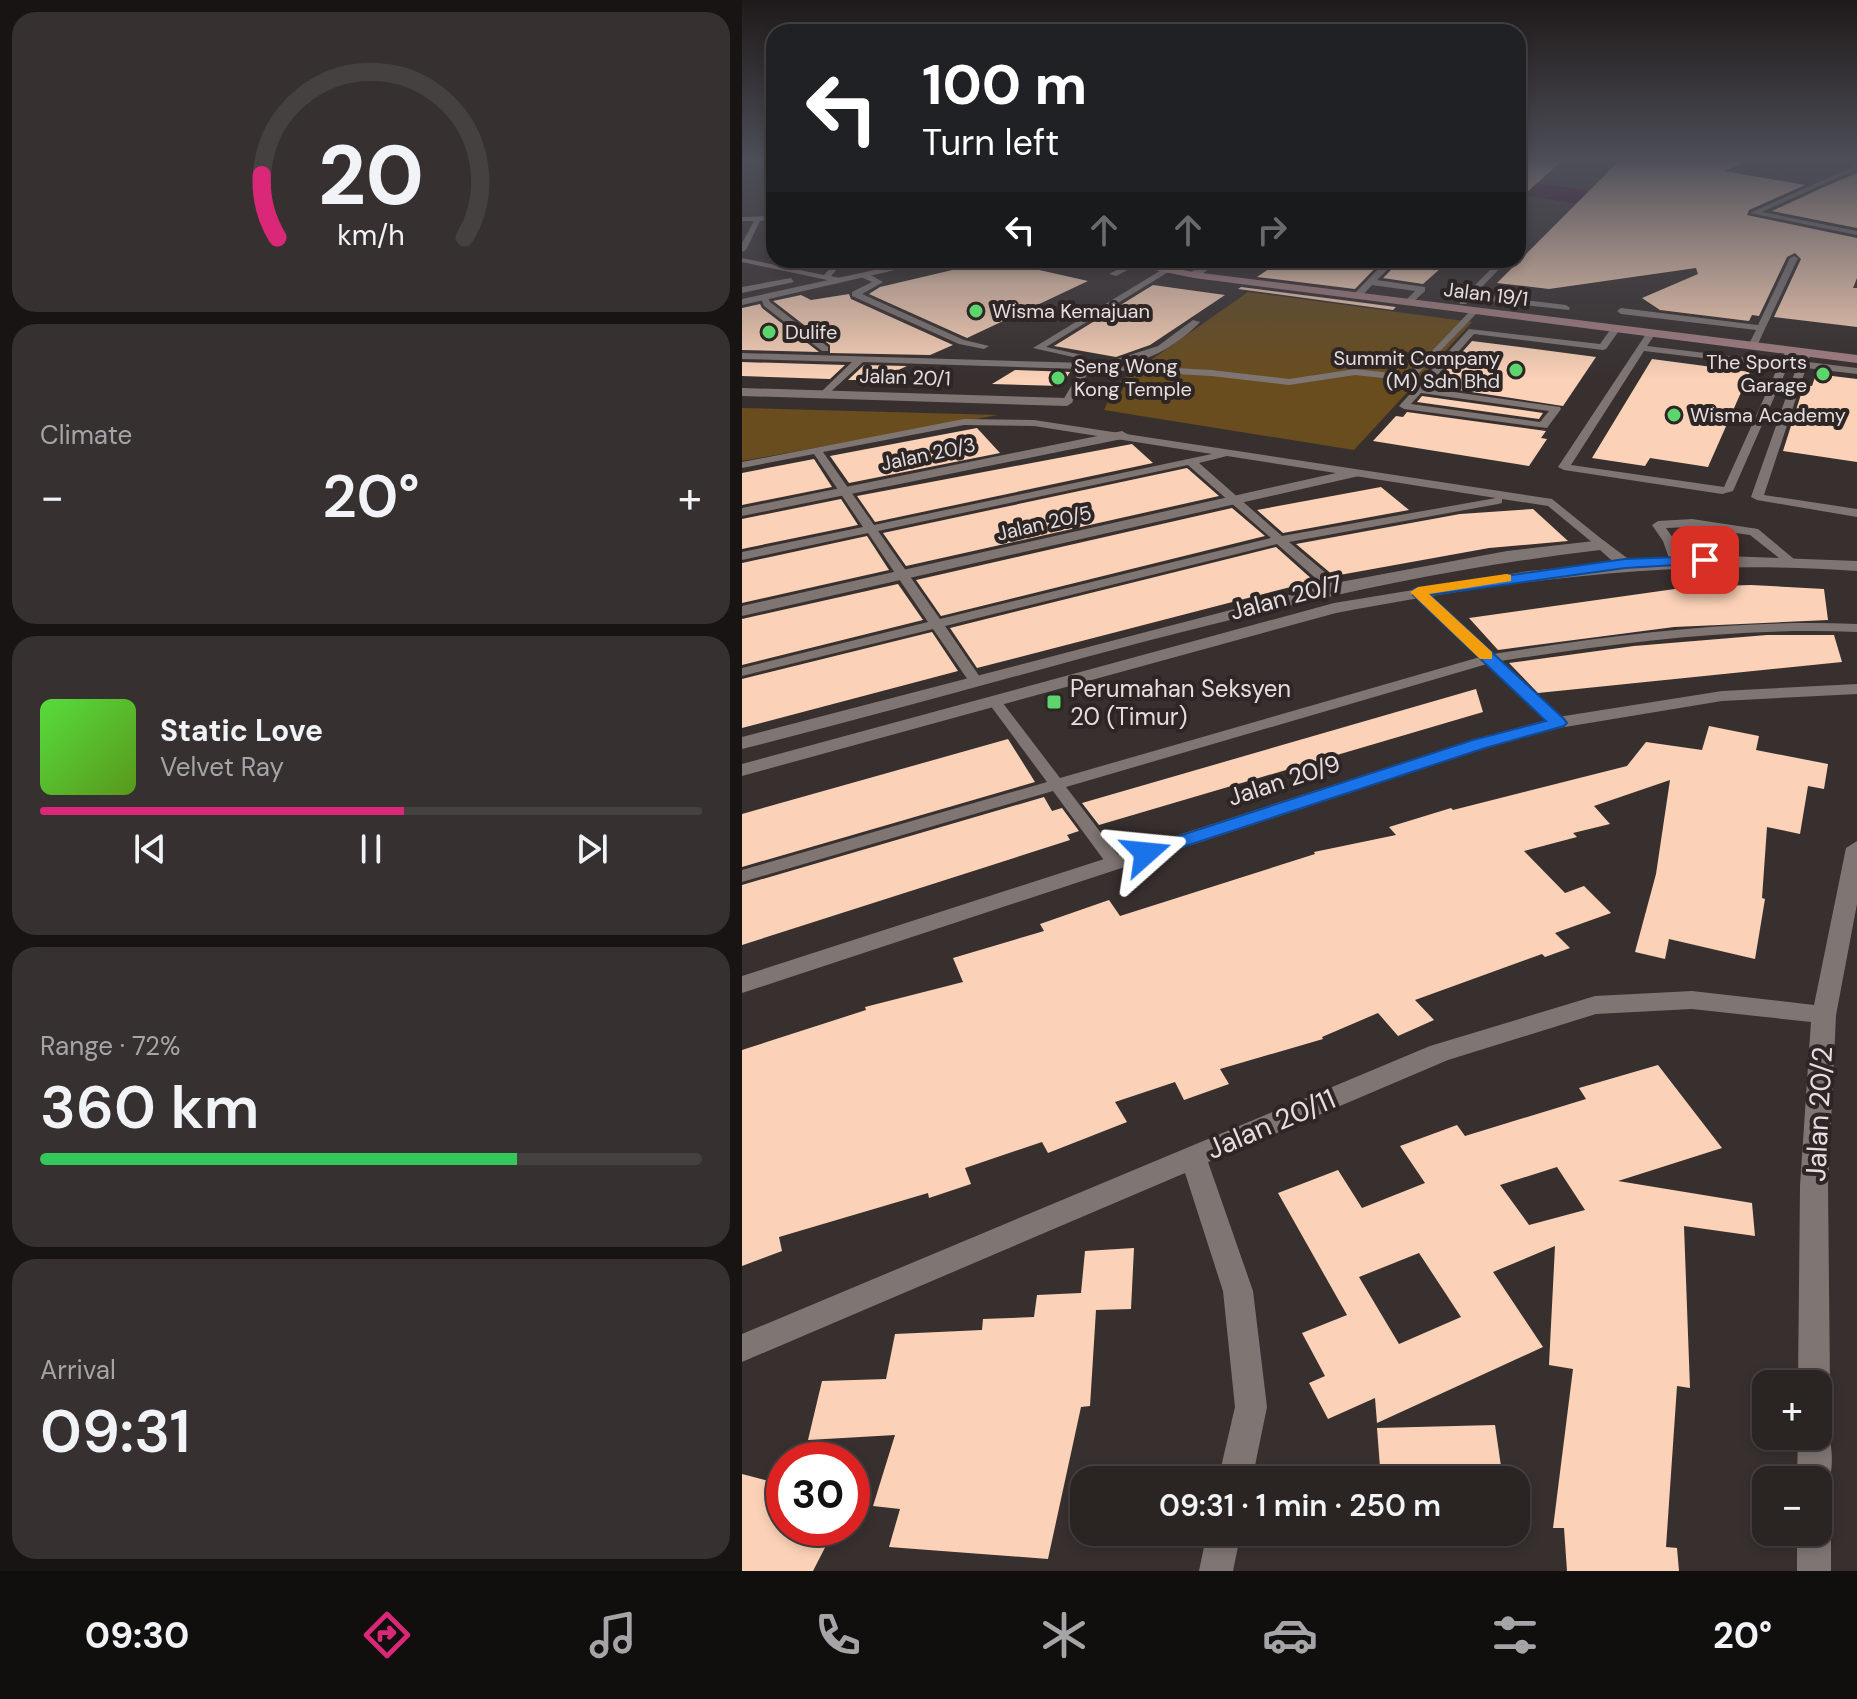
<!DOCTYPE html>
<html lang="en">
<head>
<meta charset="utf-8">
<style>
  body { margin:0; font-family:"DM Sans",sans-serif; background:#363030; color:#f1f3f6; height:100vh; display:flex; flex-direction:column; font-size:30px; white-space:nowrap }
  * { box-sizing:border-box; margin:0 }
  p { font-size:26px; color:#a5a4a6 }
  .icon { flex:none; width:44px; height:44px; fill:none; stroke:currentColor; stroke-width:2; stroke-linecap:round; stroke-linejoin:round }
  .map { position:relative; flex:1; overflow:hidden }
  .sheet { display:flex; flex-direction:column; gap:12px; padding:12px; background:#171413; width:742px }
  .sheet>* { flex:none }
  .hud { position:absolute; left:24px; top:24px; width:760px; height:244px; border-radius:24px; box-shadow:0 4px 12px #0003,0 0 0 2px #464141; background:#202124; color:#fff; overflow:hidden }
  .buttons { position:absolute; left:1010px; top:1370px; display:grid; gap:16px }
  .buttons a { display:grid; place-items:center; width:80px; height:80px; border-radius:16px; background:#2a2423; box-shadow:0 4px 12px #0003,0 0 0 2px #464141; font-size:40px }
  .speed { position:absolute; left:24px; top:1442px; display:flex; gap:16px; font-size:40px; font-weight:700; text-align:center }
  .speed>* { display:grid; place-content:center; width:104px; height:104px; border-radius:50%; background:#2a2423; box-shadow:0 4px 12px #0003,0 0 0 2px #464141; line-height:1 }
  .speed .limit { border:12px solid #d22; background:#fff; color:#111 }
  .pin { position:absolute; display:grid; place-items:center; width:68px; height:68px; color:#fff; margin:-34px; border-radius:16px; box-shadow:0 4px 12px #0006 }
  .me { position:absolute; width:88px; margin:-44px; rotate:72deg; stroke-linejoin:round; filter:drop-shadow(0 0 6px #0008) }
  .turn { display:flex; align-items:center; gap:28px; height:168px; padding:0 24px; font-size:36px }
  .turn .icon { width:104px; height:104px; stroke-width:2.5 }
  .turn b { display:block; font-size:56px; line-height:68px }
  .lanes { display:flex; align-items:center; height:76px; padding:0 24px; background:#0003; justify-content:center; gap:40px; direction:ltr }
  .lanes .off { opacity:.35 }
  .big { font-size:60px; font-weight:600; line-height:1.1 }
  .sheet .tile { flex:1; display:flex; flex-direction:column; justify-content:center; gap:12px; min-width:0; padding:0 28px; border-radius:24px; background:#363030 }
  .sheet .dial { align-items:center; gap:0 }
  .dial svg { height:208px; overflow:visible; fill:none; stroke:#464141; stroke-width:7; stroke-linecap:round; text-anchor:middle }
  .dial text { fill:#f1f3f6; stroke:none }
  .song { display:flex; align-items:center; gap:24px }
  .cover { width:96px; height:96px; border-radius:12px; background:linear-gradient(135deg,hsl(110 70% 55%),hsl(90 70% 35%)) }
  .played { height:8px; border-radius:4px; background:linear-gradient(90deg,#db2777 55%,#464141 55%) }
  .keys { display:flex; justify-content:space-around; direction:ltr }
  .heat { display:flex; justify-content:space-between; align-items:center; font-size:44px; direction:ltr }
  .charge { height:12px; border-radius:6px; background:linear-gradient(90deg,#34c759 72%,#464141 0) }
  .trip { position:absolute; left:328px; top:1466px; width:460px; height:80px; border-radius:24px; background:#2a2423; box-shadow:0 4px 12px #0003,0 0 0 2px #464141; font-weight:600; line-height:80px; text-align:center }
  .dock { display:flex; height:128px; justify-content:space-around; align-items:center; background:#110e0e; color:#a5a4a6 }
  .dock .icon { width:56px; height:56px }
  .dock .on { color:#db2777 }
  .dock b { font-size:36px; color:#f1f3f6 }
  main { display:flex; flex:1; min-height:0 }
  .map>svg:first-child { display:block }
  .green { fill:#694d1e }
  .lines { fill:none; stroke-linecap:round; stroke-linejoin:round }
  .river { fill:#3c0229; fill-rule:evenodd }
  .building { fill:#fbd2b7; fill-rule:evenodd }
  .service { fill:#7f7674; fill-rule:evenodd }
  .minor { fill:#7f7674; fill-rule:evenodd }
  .tertiary { fill:#7f7674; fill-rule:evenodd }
  .secondary { fill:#a27e82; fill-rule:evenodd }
  .route { fill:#1a73e8; stroke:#114b97; stroke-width:2 }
  .slow { fill:#f59e0b }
  .poi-dot { fill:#5cd56d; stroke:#2e2625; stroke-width:3 }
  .labels { text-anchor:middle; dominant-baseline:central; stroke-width:8; stroke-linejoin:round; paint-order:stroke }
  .far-street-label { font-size:20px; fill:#e4dfde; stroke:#2e2625 }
  .far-poi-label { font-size:20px; fill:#e4dfde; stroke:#2e2625; text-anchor:start }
  .street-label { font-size:24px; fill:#e4dfde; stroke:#2e2625 }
  .poi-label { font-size:24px; fill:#e4dfde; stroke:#2e2625; text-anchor:start }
  .near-street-label { font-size:28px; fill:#e4dfde; stroke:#2e2625 }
</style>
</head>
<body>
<main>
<section class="sheet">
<div class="tile dial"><svg viewBox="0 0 100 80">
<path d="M14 69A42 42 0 1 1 86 69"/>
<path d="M14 69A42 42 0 0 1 8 45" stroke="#db2777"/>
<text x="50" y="56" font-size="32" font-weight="700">20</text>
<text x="50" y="72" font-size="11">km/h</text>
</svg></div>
<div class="tile"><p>Climate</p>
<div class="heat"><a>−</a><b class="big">20°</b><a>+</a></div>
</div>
<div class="tile">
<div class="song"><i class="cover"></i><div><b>Static Love</b><p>Velvet Ray</p></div></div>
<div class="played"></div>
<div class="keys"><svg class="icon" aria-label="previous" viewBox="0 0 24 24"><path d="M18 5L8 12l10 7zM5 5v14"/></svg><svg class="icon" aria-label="pause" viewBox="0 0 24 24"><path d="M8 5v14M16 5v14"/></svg><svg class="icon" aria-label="next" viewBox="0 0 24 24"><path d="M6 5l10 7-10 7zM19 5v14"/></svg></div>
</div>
<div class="tile"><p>Range · 72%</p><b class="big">360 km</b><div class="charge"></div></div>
<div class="tile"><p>Arrival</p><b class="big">09:31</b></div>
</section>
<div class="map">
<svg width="1115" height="1571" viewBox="0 0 1115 1571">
  <rect width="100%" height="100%" fill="#38302f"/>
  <g class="green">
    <polygon points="506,292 730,322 612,450 362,410 373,385"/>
    <polygon points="0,408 256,415 0,461"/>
  </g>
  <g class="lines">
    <polygon class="river" points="776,180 917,202 926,205 930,210 926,215 917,218 776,194"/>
  </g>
  <g class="building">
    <polygon points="776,160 821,160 776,200"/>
    <polygon points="878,160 1006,160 983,171 1063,185 1007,210 1005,215 1115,238 1115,278 1111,288 1115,288 1115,327 1032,317 1059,259 1053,253 1045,257 1017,316 1010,315 1007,321 918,310 900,298 956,274 954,268 807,289 755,283"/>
    <polygon points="1115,173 1115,228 1030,211 1084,186"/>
    <polygon points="253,260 346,281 225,338 127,294 138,287"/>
    <polygon points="540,260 641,260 613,289 515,277"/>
    <polygon points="671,260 708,260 681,284 641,278 649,270 663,269"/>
    <polygon points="411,285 483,295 408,345 374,357 312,346"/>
    <polygon points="499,287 654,307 651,310 496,289"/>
    <polygon points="107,294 109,299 211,345 188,355 88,353 88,345 31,301 59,295 69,300"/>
    <polygon points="18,304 20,308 77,352 0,350 0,308"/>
    <polygon points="730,341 801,350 854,357 821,406 690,386"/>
    <polygon points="910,359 1008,372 966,467 908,458 903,466 850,458"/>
    <polygon points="0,362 103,365 88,379 0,376"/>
    <polygon points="122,365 165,366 135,380 106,380"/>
    <polygon points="273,370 328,372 319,386 250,384"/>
    <polygon points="1074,374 1115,379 1115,462 1041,451 1062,385 1070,386"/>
    <polygon points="680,396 801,413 797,419 675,402"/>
    <polygon points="665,412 804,431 799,438 805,439 787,466 631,441 654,416 661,417"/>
    <polygon points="235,428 258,453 107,483 88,456"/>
    <polygon points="390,444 411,463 133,522 115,496"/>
    <polygon points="72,459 90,487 0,505 0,473"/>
    <polygon points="445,468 477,496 164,566 141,533"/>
    <polygon points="639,487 667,510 541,533 515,510"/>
    <polygon points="99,499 116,525 0,549 0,519"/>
    <polygon points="490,508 523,536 199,616 174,580"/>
    <polygon points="791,509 826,541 747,548 592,576 554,544 718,514"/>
    <polygon points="125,536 147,570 0,603 0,563"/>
    <polygon points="534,547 572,581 235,668 208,628"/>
    <polygon points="156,584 181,620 0,665 0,619"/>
    <polygon points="1009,585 1082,589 1086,620 932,627 756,650 727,618 947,587"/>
    <polygon points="190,632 216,671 0,728 0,679"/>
    <polygon points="1025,635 1092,635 1100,662 796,693 767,663 892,646"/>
    <polygon points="734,689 741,712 357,825 340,803"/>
    <polygon points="967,726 1017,736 1014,750 1086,764 1082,789 1066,786 1058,834 1025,827 1020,898 1023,899 1013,959 927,939 923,959 893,952 914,874 928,780 852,806 868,824 831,833 835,837 782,851 823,893 842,886 869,913 813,933 828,948 803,957 800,954 673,1000 692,1020 656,1036 636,1013 580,1037 581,1039 478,1069 487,1084 442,1100 433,1082 373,1102 385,1122 306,1153 300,1142 223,1168 229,1184 187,1198 186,1193 37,1237 40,1251 0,1266 0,1050 124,1010 123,1007 221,982 211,958 302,931 298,924 367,900 378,916 573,854 572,852 654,835 647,827 709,808 711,810 885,766 904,742 960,750"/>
    <polygon points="266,739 293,782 0,867 0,814"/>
    <polygon points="302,797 310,811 320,808 337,831 325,835 328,840 0,945 0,885"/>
    <path d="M916,1065L980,1148L876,1181L1010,1203L1013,1236L942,1226L948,1388L935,1386L924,1547L935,1548L937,1571H825L822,1528H811L831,1369L807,1365L813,1246L751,1272L801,1347L635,1423L633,1398L586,1419L567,1383L583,1376L560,1333L605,1315L536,1193L596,1170L620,1208L683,1183L658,1146L715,1125L723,1136L844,1099L837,1088ZM815,1167L843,1210L787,1225L758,1185ZM677,1253L719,1317L657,1344L617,1277Z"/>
    <polygon points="392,1248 389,1309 354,1310 348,1406 339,1407 306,1559 147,1547 158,1509 131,1506 153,1435 66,1440 80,1381 144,1379 153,1334 240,1330 241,1319 292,1317 295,1295 339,1293 343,1251"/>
    <polygon points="753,1425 761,1480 639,1480 635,1428"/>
    <polygon points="0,1474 42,1485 42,1528 93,1528 71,1571 0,1571"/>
  </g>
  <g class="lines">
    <g class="service">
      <polygon points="1115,165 1115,169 1020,212 1115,231 1115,235 1008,213"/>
      <polygon points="32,216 32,220 18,221 4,250 0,252 0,243 12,221 0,221 0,217"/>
      <polygon points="1052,256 1056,258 1014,348 1006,346 1014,330 879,314 875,311 879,308 1016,325 1048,258"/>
      <path d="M0,258L82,275C94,260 113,260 131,260L95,269L89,276L98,278L95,282L0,262Z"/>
      <polygon points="659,260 668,260 661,267 648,267 635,280 683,287 683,291 669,304 662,302 673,291 630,285 618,298 612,298 612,294 643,262"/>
      <polygon points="758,260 766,260 733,294 824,305 828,308 827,310 729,299 724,304 718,304 718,300"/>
      <polygon points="388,263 395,265 374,276 367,274"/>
      <polygon points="421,269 428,271 304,347 340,355 340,359 291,348"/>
      <polygon points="119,273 125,273 141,282 120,294 222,340 247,346 242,349 217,344 110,296 110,292 130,282 119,277"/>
      <polygon points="49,278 52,282 0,293 0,287"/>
      <polygon points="18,295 24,295 28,302 86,347 86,351 80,351 22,306"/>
      <polygon points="730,309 737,311 669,381 613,375 547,385 469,376 348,369 330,402 325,405 320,402 339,369 121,362 83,397 78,394 79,392 110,362 0,359 0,353 345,363 469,370 547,379 613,369 667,375"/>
      <path d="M451,320L458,322C443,339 398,371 375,359L416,346Z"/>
      <path d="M871,326L879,328L864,349L861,350L732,334L684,388L818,407L819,409L805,428L662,409L657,406L727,329L858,344ZM679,393L807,411L798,422L669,404Z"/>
      <path d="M906,331L914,333L905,346L1038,362L1045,348L1053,350L991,491L980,494L822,470L816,467ZM902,351L1036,367L982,487L829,465Z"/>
      <polygon points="1064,350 1069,353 1066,362 1115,368 1115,374 1064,368 1022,495 1115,509 1115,517 1015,500 1009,497 1055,366 1053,364 1061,351"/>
      <path d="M222,419L292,420L810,499L867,545L861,549L857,548L806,506L760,499V503L756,504L547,542L598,585V591H588L535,544L203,626L240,680L233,684L228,683L191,629L0,676V668L186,622L126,533L0,560V552L121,527L72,454L0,468V462ZM222,425L292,426L470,454L132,525L81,452ZM485,456L754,498L540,536L457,463ZM446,465L529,538L198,619L136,531Z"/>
      <polygon points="950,519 1016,529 1052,559 1046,563 1042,562 1008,535 950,527 924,528 933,541 939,561 933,565 929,564 921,541 910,525 916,521"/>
      <path d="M676,588L681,589L751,654C872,635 992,619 1115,624V632C994,627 877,643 758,661L821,720L824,723L816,728L811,726L745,664L324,787L382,863L373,868L367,867L311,791L0,882V870L305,782L245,701L247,698H257L318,778L738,657L671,595L669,592Z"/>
    </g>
    <g class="minor">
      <polygon points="467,260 479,260 456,277 448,277 448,273"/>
      <polygon points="0,388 325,398 331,402 325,406 0,396"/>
      <polygon points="380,431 387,435 385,438 0,516 0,508"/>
      <polygon points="612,469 619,473 617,476 0,616 0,606"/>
      <path d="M861,540L889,561V567H877L858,550C565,584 285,678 0,749V737L593,583L765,551Z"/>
      <polygon points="1115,684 1115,694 980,701 817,728 744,748 0,993 0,976 730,740 816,717 980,691"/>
      <polygon points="1115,841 1115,904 1094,1015 1086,1186 1088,1384 1083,1394 1076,1397 1076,1384 1056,1384 1058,1186 1069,1022 950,1009 854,1014 706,1060 466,1162 511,1291 525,1407 510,1480 476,1480 493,1407 481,1291 443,1173 0,1362 0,1334 688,1046 853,996 950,991 1072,1005 1104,848"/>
      <path d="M1076,1422L1083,1425C1092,1444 1092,1473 1084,1491L1076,1495V1480H1055L1056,1436H1076Z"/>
      <polygon points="1076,1517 1084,1520 1089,1532 1089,1571 1055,1571 1055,1532 1076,1532"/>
      <polygon points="465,1532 499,1532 491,1571 457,1571"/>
    </g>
    <g class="tertiary">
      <polygon points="178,260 197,260 0,305 0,299"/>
      <path d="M983,556L1115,561V571C936,558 769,580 594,613L0,776V764L592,603L787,571L918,558Z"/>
    </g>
    <polygon class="secondary" points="364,260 386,260 452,272 1115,355 1115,363 452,278"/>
  </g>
  <linearGradient id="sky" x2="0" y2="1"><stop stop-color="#1f1a1a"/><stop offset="0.42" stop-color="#4d4e58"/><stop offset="1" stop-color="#4d4e58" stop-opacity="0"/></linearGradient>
  <rect width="1115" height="380" fill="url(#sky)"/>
  <polygon class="route" points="963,556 968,557 968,563 883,568 688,595 822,719 825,723 822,726 743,748 410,857 397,857 394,853 397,849 731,740 804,721 671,595 671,589 883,559"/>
  <polygon class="slow" points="764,574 769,575 769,581 687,594 750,652 750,659 738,659 668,592 676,587"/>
  <g class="poi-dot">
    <circle cx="234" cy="311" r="8"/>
    <circle cx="27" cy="332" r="8"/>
    <circle cx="774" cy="370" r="8"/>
    <circle cx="1081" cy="374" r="8"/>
    <circle cx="316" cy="378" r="8"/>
    <circle cx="932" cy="415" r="8"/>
    <rect x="304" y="694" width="16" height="16" rx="4"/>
  </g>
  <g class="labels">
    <g class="far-street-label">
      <text transform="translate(744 294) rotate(7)">Jalan 19/1</text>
      <text transform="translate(163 377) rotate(2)">Jalan 20/1</text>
      <text transform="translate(186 454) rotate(-12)">Jalan 20/3</text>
      <text transform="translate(302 523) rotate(-13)">Jalan 20/5</text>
    </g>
    <g class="far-poi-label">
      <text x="250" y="311">Wisma Kemajuan</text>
      <text x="43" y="332">Dulife</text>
      <text x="758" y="358" text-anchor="end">Summit Company<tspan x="758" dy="23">(M) Sdn Bhd</tspan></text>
      <text x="1065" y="362" text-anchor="end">The Sports<tspan x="1065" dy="23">Garage</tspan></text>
      <text x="332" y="366">Seng Wong<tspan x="332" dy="23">Kong Temple</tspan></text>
      <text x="948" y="415">Wisma Academy</text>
    </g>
    <g class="street-label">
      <text transform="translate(544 597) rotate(-15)">Jalan 20/7</text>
      <text transform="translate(542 780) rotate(-18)">Jalan 20/9</text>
    </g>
    <g class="poi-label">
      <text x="328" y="688">Perumahan Seksyen<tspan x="328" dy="28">20 (Timur)</tspan></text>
    </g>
    <g class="near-street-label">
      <text transform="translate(1077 1114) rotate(-87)">Jalan 20/2</text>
      <text transform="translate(529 1124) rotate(-23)">Jalan 20/11</text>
    </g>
  </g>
</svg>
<div class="buttons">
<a>+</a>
<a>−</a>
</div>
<div class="speed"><div class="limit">30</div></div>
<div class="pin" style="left:963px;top:560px;background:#d93025"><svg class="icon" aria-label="arrive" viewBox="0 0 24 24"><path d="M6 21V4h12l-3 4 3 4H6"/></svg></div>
<svg class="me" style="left:404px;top:853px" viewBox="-20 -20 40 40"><path d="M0-17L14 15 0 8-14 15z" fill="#1a73e8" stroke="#fff" stroke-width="4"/></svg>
<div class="trip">09:31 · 1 min · 250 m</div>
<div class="hud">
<div class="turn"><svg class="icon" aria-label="left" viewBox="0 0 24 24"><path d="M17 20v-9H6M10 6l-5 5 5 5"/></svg><div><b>100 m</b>Turn left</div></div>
<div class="lanes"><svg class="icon" aria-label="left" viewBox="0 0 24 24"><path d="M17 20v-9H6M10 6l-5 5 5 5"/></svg><svg class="icon off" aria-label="ahead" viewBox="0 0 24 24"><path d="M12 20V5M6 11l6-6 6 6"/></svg><svg class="icon off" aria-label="ahead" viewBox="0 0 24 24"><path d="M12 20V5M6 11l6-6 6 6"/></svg><svg class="icon off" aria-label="right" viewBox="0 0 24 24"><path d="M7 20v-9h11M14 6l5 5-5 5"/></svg></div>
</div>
</div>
</main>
<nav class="dock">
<b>09:30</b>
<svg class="icon on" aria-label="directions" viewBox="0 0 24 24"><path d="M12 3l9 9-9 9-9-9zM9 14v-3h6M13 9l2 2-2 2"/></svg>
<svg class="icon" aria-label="music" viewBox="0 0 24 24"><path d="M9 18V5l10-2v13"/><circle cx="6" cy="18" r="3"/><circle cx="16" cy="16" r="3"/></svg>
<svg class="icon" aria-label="phone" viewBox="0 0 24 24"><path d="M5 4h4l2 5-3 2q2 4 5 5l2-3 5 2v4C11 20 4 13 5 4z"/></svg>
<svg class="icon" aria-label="climate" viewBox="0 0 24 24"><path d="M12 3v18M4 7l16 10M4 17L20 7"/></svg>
<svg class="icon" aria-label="car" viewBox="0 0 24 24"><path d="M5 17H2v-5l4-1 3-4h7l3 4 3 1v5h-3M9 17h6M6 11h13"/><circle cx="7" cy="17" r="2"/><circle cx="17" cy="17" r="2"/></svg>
<svg class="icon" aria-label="filters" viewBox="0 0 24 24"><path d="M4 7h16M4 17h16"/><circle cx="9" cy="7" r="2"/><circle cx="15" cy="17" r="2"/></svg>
<b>20°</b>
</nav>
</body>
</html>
